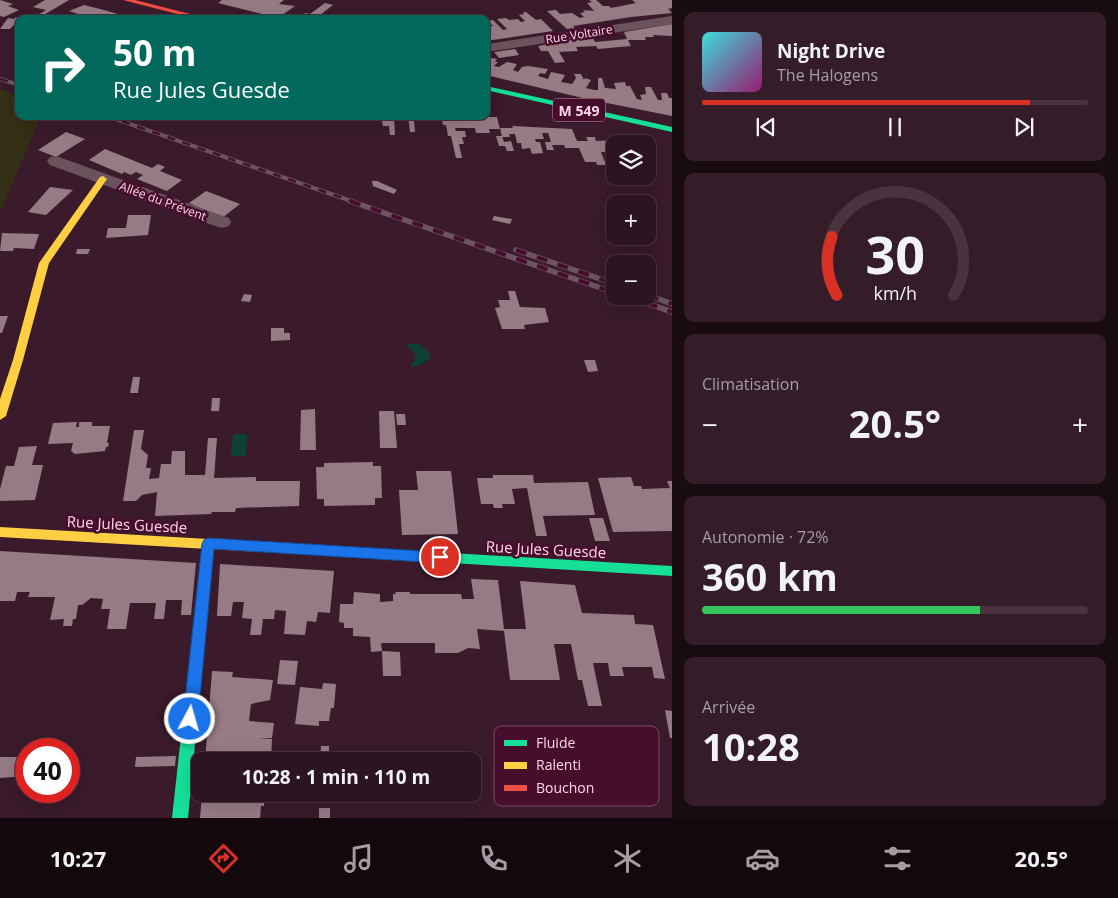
<!DOCTYPE html>
<html lang="fr">
<head>
<meta charset="utf-8">
<style>
  body { margin:0; font-family:"Open Sans",sans-serif; background:#341d29; color:#f1f3f6; height:100vh; display:flex; flex-direction:column; font-size:19px; white-space:nowrap }
  * { box-sizing:border-box; margin:0 }
  p { font-size:16px; color:#a69ea5 }
  .icon { flex:none; width:28px; height:28px; fill:none; stroke:currentColor; stroke-width:2; stroke-linecap:round; stroke-linejoin:round }
  .map { position:relative; flex:1; overflow:hidden }
  .side { display:flex; flex-direction:column; gap:12px; padding:12px; background:#180b12; width:446px }
  .side>* { flex:none }
  .hud { position:absolute; left:15px; top:15px; width:475px; height:105px; border-radius:10px; box-shadow:0 5px 20px #0002,0 0 0 1px #48333e; background:#00695c; color:#fff; overflow:hidden }
  .tools { position:absolute; left:606px; top:135px; display:grid; gap:10px }
  .tools a { display:grid; place-items:center; width:50px; height:50px; border-radius:10px; background:#2c1420; box-shadow:0 5px 20px #0002,0 0 0 1px #48333e; font-size:25px }
  .speed { position:absolute; left:15px; top:738px; display:flex; gap:10px; font-size:25px; font-weight:700; text-align:center }
  .speed>* { display:grid; place-content:center; width:65px; height:65px; border-radius:50%; background:#2c1420; box-shadow:0 5px 20px #0002,0 0 0 1px #48333e; line-height:1 }
  .speed .limit { border:8px solid #d22; background:#fff; color:#111 }
  .pin { position:absolute; display:grid; place-items:center; width:42px; height:42px; color:#fff; margin:-21px; border:2px solid #fff; border-radius:50%; box-shadow:0 1px 5px #0007 }
  .me { position:absolute; width:55px; margin:-28px; rotate:6deg; stroke-linejoin:round; filter:drop-shadow(0 0 4px #0008) }
  .turn { display:flex; align-items:center; gap:18px; height:105px; padding:0 15px; font-size:22px }
  .turn .icon { width:65px; height:65px; stroke-width:2.5 }
  .turn b { display:block; font-size:35px; line-height:42px }
  .big { font-size:38px; font-weight:700; line-height:1.1 }
  .side .widget { flex:1; display:flex; flex-direction:column; justify-content:center; gap:8px; min-width:0; padding:0 18px; border-radius:10px; background:#341d29 }
  .side .dial { align-items:center; gap:0 }
  .dial svg { height:130px; overflow:visible; fill:none; stroke:#48333e; stroke-width:7; stroke-linecap:round; text-anchor:middle }
  .dial text { fill:#f1f3f6; stroke:none }
  .song { display:flex; align-items:center; gap:15px }
  .cover { width:60px; height:60px; border-radius:8px; background:linear-gradient(135deg,hsl(180 70% 55%),hsl(320 70% 35%)) }
  .played { height:5px; border-radius:2px; background:linear-gradient(90deg,#d93025 85%,#48333e 85%) }
  .keys { display:flex; justify-content:space-around; direction:ltr }
  .heat { display:flex; justify-content:space-between; align-items:center; font-size:28px; direction:ltr }
  .charge { height:8px; border-radius:4px; background:linear-gradient(90deg,#34c759 72%,#48333e 0) }
  .trip { position:absolute; left:191px; top:752px; width:290px; height:50px; border-radius:10px; background:#2c1420; box-shadow:0 5px 20px #0002,0 0 0 1px #48333e; font-weight:700; line-height:50px; text-align:center }
  .menu { display:flex; height:80px; justify-content:space-around; align-items:center; background:#12080d; color:#a69ea5 }
  .menu .icon { width:35px; height:35px }
  .menu .active { color:#d93025 }
  .menu b { font-size:22px; color:#f1f3f6 }
  main { display:flex; flex:1; min-height:0 }
  .map>svg:first-child { display:block }
  .green { fill:#333015 }
  .water { fill:#0e4136 }
  .building { fill:#967b85 }
  .lines { fill:none; stroke-linecap:round; stroke-linejoin:round }
  .street { fill:#6b535e; fill-rule:evenodd }
  .fast { fill:#16e098; fill-rule:evenodd }
  .slow { fill:#ffcf43; fill-rule:evenodd }
  .jam { fill:#f24e42; fill-rule:evenodd }
  .rail-far1-casing { stroke:#6d5460; stroke-width:4 }
  .rail-casing { stroke:#6d5460; stroke-width:5.5 }
  .rail-far1 { stroke:#470d2c; stroke-width:2.5; stroke-dasharray:8; stroke-linecap:butt }
  .rail { stroke:#470d2c; stroke-width:4; stroke-dasharray:11; stroke-linecap:butt }
  .route { fill:#1a73e8; stroke:#114b97 }
  .labels { text-anchor:middle; dominant-baseline:central; stroke-width:5; stroke-linejoin:round; paint-order:stroke }
  .far-street-label { font-size:12px; fill:#fdd7e6; stroke:#470d2c }
  .shield { fill:#470d2c; stroke:#c69aae; stroke-width:1 }
  .shield-label { font-size:14px; font-weight:bold; fill:#fdd7e6 }
  .street-label { font-size:15px; fill:#fdd7e6; stroke:#470d2c }
  .key { fill:#470d2c; stroke:#7e4a64; stroke-width:1 }
  .key-label { font-size:14px; fill:#fdd7e6 }
</style>
</head>
<body>
<main>
<div class="map">
<svg width="672" height="818" viewBox="0 0 672 818">
  <rect width="100%" height="100%" fill="#3a1a2b"/>
  <polygon class="green" points="0,89 19,96 19,116 41,116 0,213"/>
  <g class="water">
    <polygon points="405,344 419,344 429,352 430,358 421,365 411,367 416,354"/>
    <polygon points="233,434 247,434 246,456 231,456"/>
  </g>
  <g class="building">
    <polygon points="0,0 13,4 8,6 19,10 4,17 0,16"/>
    <polygon points="45,0 69,0 42,16 38,15 46,10 33,7"/>
    <polygon points="222,0 284,0 279,4 295,6 278,18 218,3"/>
    <polygon points="589,0 596,0 603,6 609,6 611,8 636,3 632,0 672,0 672,8 668,9 672,13 631,17 573,26 575,28 567,29 547,11 556,10 560,14 572,13 580,18 584,17 580,13 585,12 583,10 594,11 587,3 592,2"/>
    <polygon points="325,3 333,5 320,15 333,19 297,19 305,13 310,14"/>
    <polygon points="84,5 100,9 125,16 121,19 74,19 74,17 78,14 69,11"/>
    <polygon points="523,12 526,12 536,20 541,19 553,31 486,41 486,25 488,27 493,26 488,21 493,20 503,30 507,29 497,19 506,18 509,20 518,19 521,22 525,21 519,15 524,14"/>
    <polygon points="16,17 19,19 10,29 0,29 8,18 14,19"/>
    <polygon points="672,24 672,36 653,35 654,37 645,37 646,40 628,40 631,46 598,49 596,46 576,47 578,51 559,52 565,62 555,63 548,51 541,51 538,46 582,38 593,38 595,42 627,39 624,32"/>
    <polygon points="515,49 519,55 499,58 494,52"/>
    <polygon points="486,57 497,59 495,62 498,62 494,66 499,67 507,62 517,64 513,70 518,72 522,67 528,66 548,69 545,74 540,73 538,76 548,79 551,72 565,75 561,82 572,84 576,78 574,74 581,74 584,80 585,78 591,80 586,88 594,90 598,90 598,78 602,78 605,88 616,89 614,83 625,82 626,86 630,86 637,99 642,100 640,95 646,94 645,87 651,87 658,100 662,100 661,93 667,93 669,98 672,98 672,116 587,99 486,75"/>
    <polygon points="381,116 394,116 395,135 390,135 389,126 383,126"/>
    <polygon points="408,116 497,117 500,129 489,129 490,133 476,133 475,128 455,128 456,131 465,131 466,137 462,137 464,144 459,144 462,158 456,158 451,136 448,136 446,125 443,125 442,120 414,121 415,132 410,132"/>
    <polygon points="512,126 572,129 577,141 588,141 586,137 595,137 596,141 618,140 619,144 615,144 615,152 601,152 606,165 597,165 596,162 585,162 579,148 565,148 564,145 552,145 554,150 547,150 545,142 551,142 548,133 542,133 544,139 535,139 536,142 540,142 543,153 532,154 530,148 522,149 521,143 517,143 515,134 509,134 510,137 502,137 500,128 513,128"/>
    <polygon points="66,132 85,139 56,157 38,150"/>
    <polygon points="496,136 502,136 504,142 511,141 514,151 507,151 505,146 499,146"/>
    <polygon points="105,149 152,168 158,164 165,167 160,171 182,180 167,191 137,179 143,175 136,172 131,175 124,172 122,174 89,160"/>
    <polygon points="648,166 649,166 656,180 647,180 646,176 648,176"/>
    <polygon points="372,181 377,181 397,190 394,194 373,186"/>
    <polygon points="50,187 73,190 46,215 28,212"/>
    <polygon points="206,191 240,204 222,218 189,203"/>
    <polygon points="128,215 151,215 148,235 106,238 108,228 126,228"/>
    <polygon points="494,216 512,219 510,224 492,220"/>
    <polygon points="2,233 39,234 34,249 14,248 13,251 0,251"/>
    <polygon points="77,249 90,249 88,254 76,254"/>
    <polygon points="508,291 515,291 520,307 545,308 549,322 524,325 525,329 502,329 495,308 500,307 498,300 510,300"/>
    <polygon points="244,294 252,295 250,302 241,301"/>
    <polygon points="0,316 8,316 2,333 0,333"/>
    <polygon points="271,328 284,328 284,333 290,333 290,340 271,341"/>
    <polygon points="584,360 595,360 598,371 588,372"/>
    <polygon points="133,377 140,377 138,393 130,393"/>
    <polygon points="212,398 220,398 219,411 211,411"/>
    <polygon points="315,409 316,450 300,450 301,410"/>
    <polygon points="379,411 394,411 397,448 380,448"/>
    <polygon points="396,414 405,414 406,425 397,425"/>
    <polygon points="77,422 76,427 79,427 79,422 92,422 92,426 110,426 107,443 109,443 108,447 106,447 105,451 75,454 71,451 73,443 48,444 53,423"/>
    <polygon points="134,430 144,430 141,449 148,455 146,468 151,468 149,479 159,478 161,464 171,464 172,451 185,451 185,475 205,475 208,438 217,438 214,478 256,477 256,481 300,481 299,506 236,508 235,512 211,512 212,514 155,516 157,492 142,495 136,501 123,501"/>
    <polygon points="37,446 32,465 43,465 35,500 0,501 0,489 6,466 14,466 19,447"/>
    <polygon points="373,462 373,466 381,466 382,498 375,498 375,505 324,506 324,499 317,499 316,467 324,467 324,463"/>
    <polygon points="416,471 451,471 458,534 402,535 399,490 418,490"/>
    <polygon points="493,475 533,475 534,483 588,482 595,515 543,516 547,536 536,536 527,488 512,489 515,504 502,504 503,508 494,508 493,504 481,504 477,478 493,478"/>
    <polygon points="631,477 634,486 641,486 642,489 670,488 667,481 672,481 672,531 613,532 598,478"/>
    <polygon points="589,518 603,518 610,541 595,541"/>
    <polygon points="0,551 196,563 191,615 181,615 182,600 166,600 164,619 154,619 156,603 130,603 126,629 107,629 110,609 101,609 103,599 91,598 82,605 78,605 76,619 73,619 72,626 63,626 64,619 50,620 55,597 28,597 30,592 17,592 15,601 0,601"/>
    <polygon points="220,564 334,571 330,613 318,612 316,622 307,621 305,635 284,634 286,611 275,610 274,619 263,619 261,635 250,635 252,619 242,618 244,602 233,602 231,616 217,616"/>
    <polygon points="471,579 498,580 504,629 526,629 520,581 575,585 582,613 634,615 635,624 653,625 665,679 654,678 652,667 622,667 624,676 610,676 608,663 593,663 602,706 588,706 582,680 578,680 571,644 554,644 560,680 510,680 504,631 477,629 480,649 468,648 458,653 435,653 435,643 381,643 382,651 371,652 370,637 353,636 353,628 344,628 344,623 339,622 340,604 353,604 354,592 380,594 380,602 393,601 393,594 396,594 395,592 410,592 410,594 461,594 462,599 474,599"/>
    <polygon points="382,651 400,652 401,676 383,676"/>
    <polygon points="280,660 298,661 295,685 277,684"/>
    <polygon points="212,671 233,672 232,677 273,680 270,700 251,704 249,721 274,723 272,738 258,739 272,739 271,761 205,761"/>
    <polygon points="323,683 336,684 334,708 331,708 329,721 319,721 319,726 295,724 300,687 322,689"/>
    <polygon points="665,710 672,711 672,738 670,738"/>
    <polygon points="321,746 329,746 329,761 320,761"/>
    <polygon points="176,756 175,766 135,767 136,757"/>
    <polygon points="0,757 26,757 26,776 0,778"/>
    <polygon points="202,794 265,794 264,806 261,806 260,818 200,818"/>
    <rect x="315" y="794" width="15" height="8"/>
    <rect x="319" y="808" width="11" height="10"/>
  </g>
  <g class="lines">
    <g class="street">
      <polygon points="672,16 672,24 486,52 486,44"/>
      <polygon points="56,156 229,218 231,222 229,226 222,228 215,226 50,165 47,161 50,157"/>
    </g>
    <g class="fast">
      <polygon points="486,86 672,127 672,132 486,90"/>
      <polygon points="208,539 212,540 214,544 188,818 172,818 202,544 204,540"/>
      <polygon points="349,547 672,566 672,576 349,557 344,556 343,552 344,548"/>
    </g>
    <g class="slow">
      <polygon points="103,176 107,179 49,263 23,360 6,416 0,420 0,399 13,360 39,263 100,177"/>
      <polygon points="0,527 349,547 354,548 355,552 354,556 349,557 0,537"/>
    </g>
    <polygon class="jam" points="123,0 135,0 210,19 197,19"/>
    <g class="rail-far1-casing">
      <g id="rail-far1">
        <polyline points="0,79 19,85"/>
        <polyline points="107,116 354,202"/>
      </g>
    </g>
    <g class="rail-casing">
      <g id="rail">
        <polyline points="350,201 615,293"/>
        <polyline points="516,250 615,284"/>
        <polyline points="648,295 672,304"/>
        <polyline points="626,296 672,312"/>
      </g>
    </g>
    <use href="#rail-far1" class="rail-far1"/>
    <use href="#rail" class="rail"/>
  </g>
  <polygon class="route" points="208,538 440,552 444,554 446,557 444,561 440,563 214,549 198,719 196,724 190,726 185,724 183,719 202,544 204,540"/>
  <g class="labels">
    <g class="far-street-label">
      <text transform="translate(579 34) rotate(-9)">Rue Voltaire</text>
      <text transform="translate(163 201) rotate(20)">Allée du Prévent</text>
    </g>
    <rect class="shield" x="553" y="98.5" width="52" height="23" rx="4"/>
    <g class="shield-label">
      <text x="579" y="110">M 549</text>
    </g>
    <g class="street-label">
      <text transform="translate(127 524) rotate(3)">Rue Jules Guesde</text>
      <text transform="translate(546 549) rotate(3)">Rue Jules Guesde</text>
    </g>
  </g>
  <rect x="494" y="726" width="165" height="80" rx="8" class="key"/>
  <rect x="504" y="740" width="23" height="6" fill="#16e098"/>
  <rect x="504" y="762" width="23" height="7" fill="#ffcf43"/>
  <rect x="504" y="785" width="23" height="6" fill="#f24e42"/>
  <g class="key-label">
    <text x="536" y="748">Fluide</text>
    <text x="536" y="770">Ralenti</text>
    <text x="536" y="793">Bouchon</text>
  </g>
</svg>
<div class="tools">
<a><svg class="icon" aria-label="layers" viewBox="0 0 24 24"><path d="M12 4l9 5-9 5-9-5zM3 14l9 5 9-5"/></svg></a>
<a>+</a>
<a>−</a>
</div>
<div class="speed"><div class="limit">40</div></div>
<div class="pin" style="left:440px;top:557px;background:#d93025"><svg class="icon" aria-label="arrive" viewBox="0 0 24 24"><path d="M6 21V4h12l-3 4 3 4H6"/></svg></div>
<svg class="me" style="left:190px;top:719px" viewBox="-20 -20 40 40"><circle r="17" fill="#1a73e8" stroke="#fff" stroke-width="3"/><path d="M0-11L8 9 0 5-8 9z" fill="#fff"/></svg>
<div class="trip">10:28 · 1 min · 110 m</div>
<div class="hud">
<div class="turn"><svg class="icon" aria-label="right" viewBox="0 0 24 24"><path d="M7 20v-9h11M14 6l5 5-5 5"/></svg><div><b>50 m</b>Rue Jules Guesde</div></div>
</div>
</div>
<section class="side">
<div class="widget">
<div class="song"><i class="cover"></i><div><b>Night Drive</b><p>The Halogens</p></div></div>
<div class="played"></div>
<div class="keys"><svg class="icon" aria-label="previous" viewBox="0 0 24 24"><path d="M18 5L8 12l10 7zM5 5v14"/></svg><svg class="icon" aria-label="pause" viewBox="0 0 24 24"><path d="M8 5v14M16 5v14"/></svg><svg class="icon" aria-label="next" viewBox="0 0 24 24"><path d="M6 5l10 7-10 7zM19 5v14"/></svg></div>
</div>
<div class="widget dial"><svg viewBox="0 0 100 80">
<path d="M14 69A42 42 0 1 1 86 69"/>
<path d="M14 69A42 42 0 0 1 11 33" stroke="#d93025"/>
<text x="50" y="56" font-size="32" font-weight="700">30</text>
<text x="50" y="72" font-size="11">km/h</text>
</svg></div>
<div class="widget"><p>Climatisation</p>
<div class="heat"><a>−</a><b class="big">20.5°</b><a>+</a></div>
</div>
<div class="widget"><p>Autonomie · 72%</p><b class="big">360 km</b><div class="charge"></div></div>
<div class="widget"><p>Arrivée</p><b class="big">10:28</b></div>
</section>
</main>
<nav class="menu">
<b>10:27</b>
<svg class="icon active" aria-label="directions" viewBox="0 0 24 24"><path d="M12 3l9 9-9 9-9-9zM9 14v-3h6M13 9l2 2-2 2"/></svg>
<svg class="icon" aria-label="music" viewBox="0 0 24 24"><path d="M9 18V5l10-2v13"/><circle cx="6" cy="18" r="3"/><circle cx="16" cy="16" r="3"/></svg>
<svg class="icon" aria-label="phone" viewBox="0 0 24 24"><path d="M5 4h4l2 5-3 2q2 4 5 5l2-3 5 2v4C11 20 4 13 5 4z"/></svg>
<svg class="icon" aria-label="climate" viewBox="0 0 24 24"><path d="M12 3v18M4 7l16 10M4 17L20 7"/></svg>
<svg class="icon" aria-label="car" viewBox="0 0 24 24"><path d="M5 17H2v-5l4-1 3-4h7l3 4 3 1v5h-3M9 17h6M6 11h13"/><circle cx="7" cy="17" r="2"/><circle cx="17" cy="17" r="2"/></svg>
<svg class="icon" aria-label="filters" viewBox="0 0 24 24"><path d="M4 7h16M4 17h16"/><circle cx="9" cy="7" r="2"/><circle cx="15" cy="17" r="2"/></svg>
<b>20.5°</b>
</nav>
</body>
</html>
